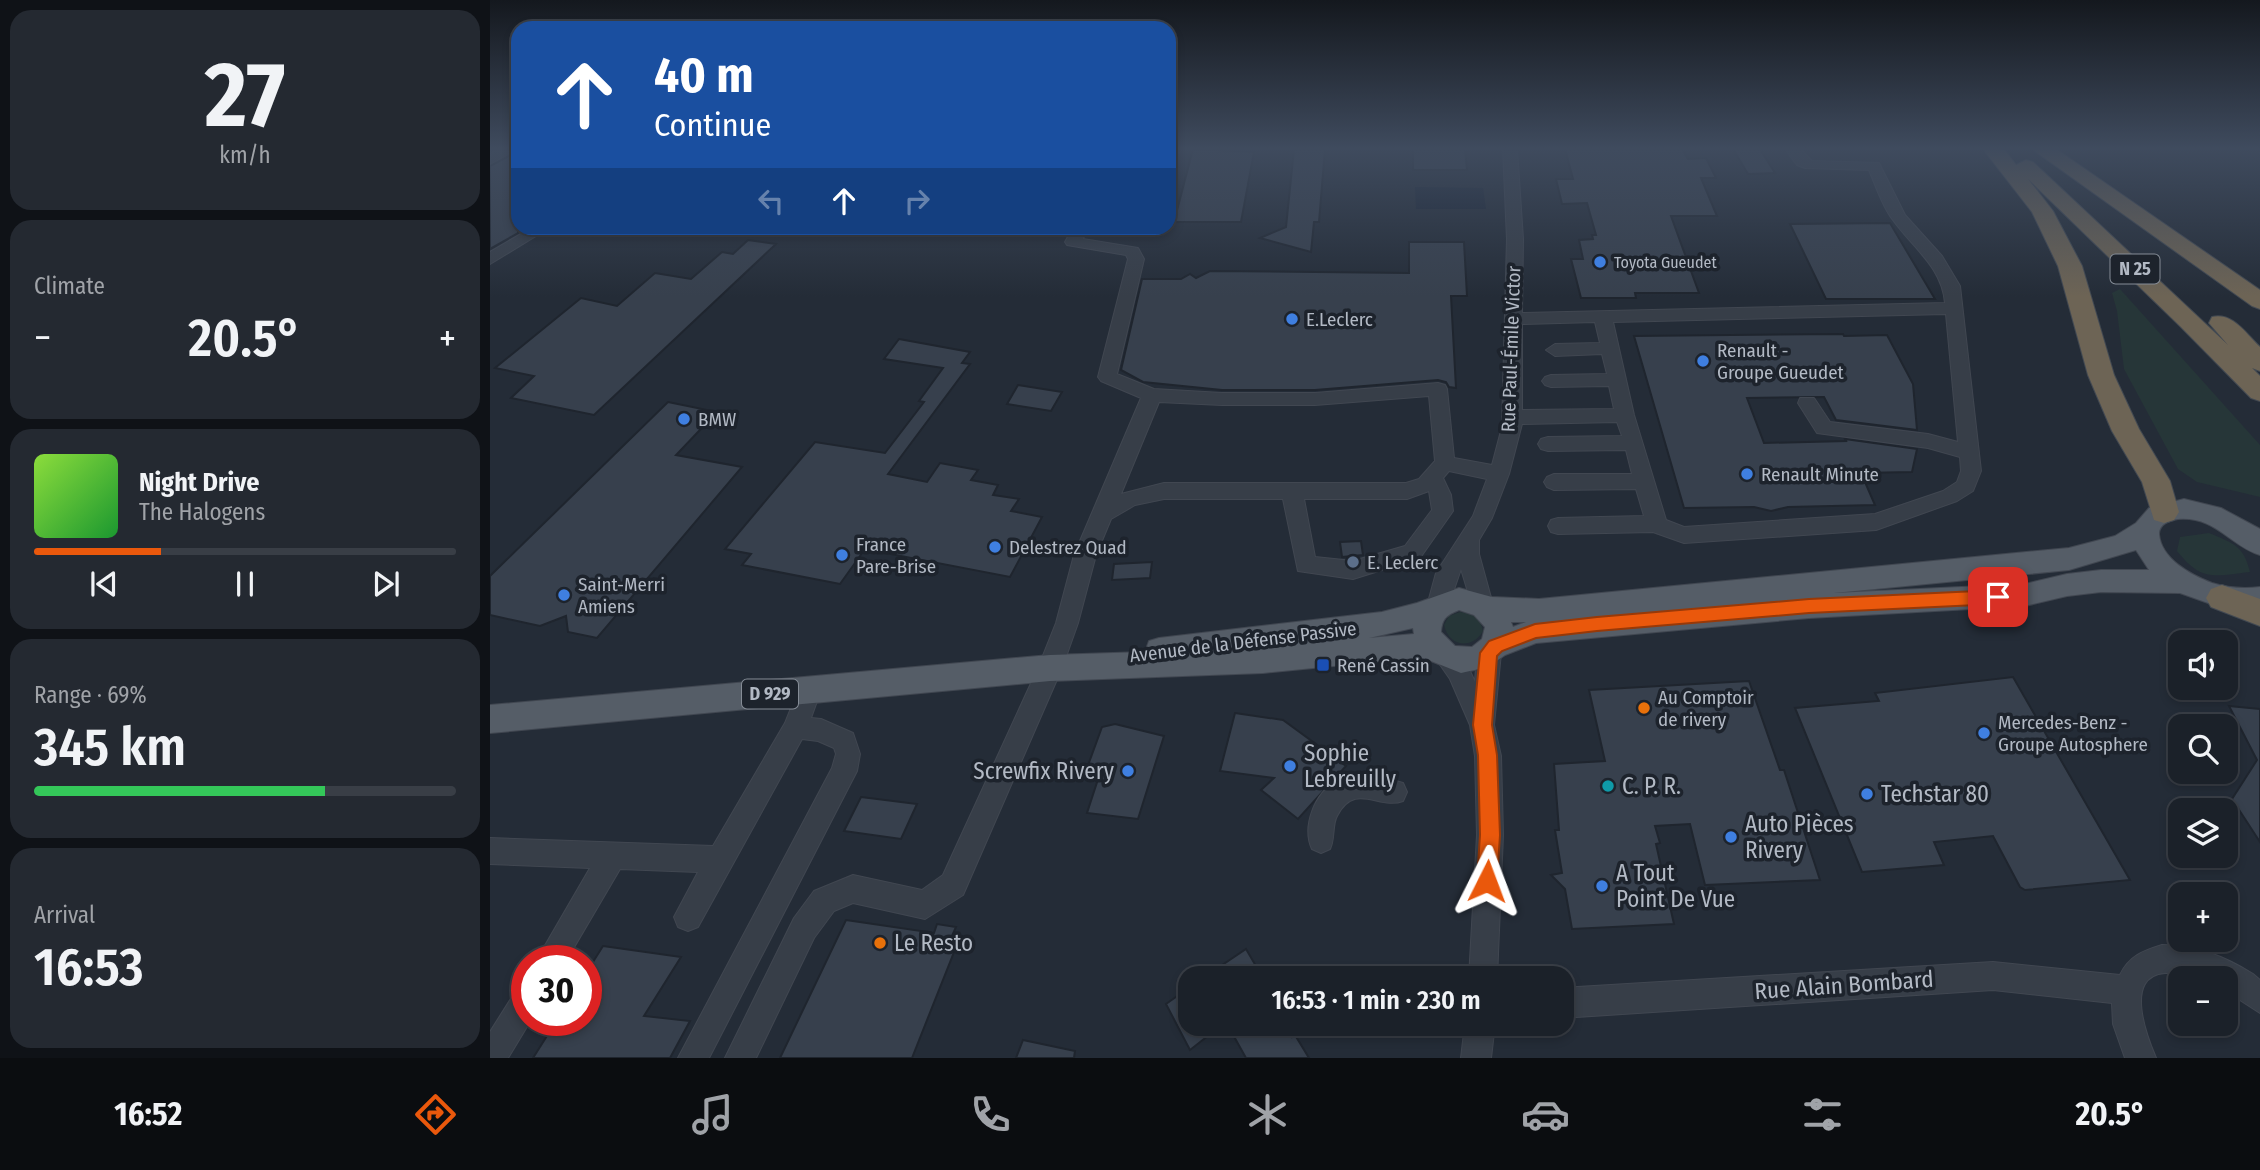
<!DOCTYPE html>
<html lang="en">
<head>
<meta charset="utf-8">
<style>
  body { margin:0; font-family:"Fira Sans Condensed",sans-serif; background:#242931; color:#f1f3f6; height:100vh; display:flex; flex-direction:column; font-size:26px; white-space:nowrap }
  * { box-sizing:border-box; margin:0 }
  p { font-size:23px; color:#a0a3a8 }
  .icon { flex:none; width:38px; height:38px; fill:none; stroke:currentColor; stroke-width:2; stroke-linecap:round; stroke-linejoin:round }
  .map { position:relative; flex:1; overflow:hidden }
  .panel { display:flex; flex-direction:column; gap:10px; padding:10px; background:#0f1217; width:490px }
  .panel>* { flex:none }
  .hud { position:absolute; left:21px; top:21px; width:665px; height:214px; border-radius:21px; box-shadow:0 4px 10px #0003,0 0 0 2px #393e46; background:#1a4fa0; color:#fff; overflow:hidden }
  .buttons { position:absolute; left:1678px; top:630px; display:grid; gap:14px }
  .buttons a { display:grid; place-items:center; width:70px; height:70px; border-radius:14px; background:#1b2129; box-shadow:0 4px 10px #0003,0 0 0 2px #393e46; font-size:35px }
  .speed { position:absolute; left:21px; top:945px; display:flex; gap:14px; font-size:35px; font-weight:700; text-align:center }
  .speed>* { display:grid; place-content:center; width:91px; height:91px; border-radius:50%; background:#1b2129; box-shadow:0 4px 10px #0003,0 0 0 2px #393e46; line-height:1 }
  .speed .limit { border:10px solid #d22; background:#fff; color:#111 }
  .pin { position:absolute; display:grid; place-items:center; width:60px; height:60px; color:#fff; margin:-30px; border-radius:14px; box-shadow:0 4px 10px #0006 }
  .me { position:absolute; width:77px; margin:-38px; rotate:3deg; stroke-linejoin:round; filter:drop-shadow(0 0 5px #0008) }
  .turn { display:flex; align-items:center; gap:24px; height:147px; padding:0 28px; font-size:32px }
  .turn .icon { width:91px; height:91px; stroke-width:2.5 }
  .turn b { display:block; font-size:49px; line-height:60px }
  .lanes { display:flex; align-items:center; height:66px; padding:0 28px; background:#0003; justify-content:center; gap:35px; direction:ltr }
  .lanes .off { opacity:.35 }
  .big { font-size:52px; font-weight:600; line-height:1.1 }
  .panel .tile { flex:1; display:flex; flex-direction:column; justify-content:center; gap:10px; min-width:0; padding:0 24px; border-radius:21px; background:#242931 }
  .panel .dial { align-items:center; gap:0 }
  .dial b { font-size:91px; line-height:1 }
  .song { display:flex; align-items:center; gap:21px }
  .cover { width:84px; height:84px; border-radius:10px; background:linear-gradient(135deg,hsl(90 70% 55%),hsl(130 70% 35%)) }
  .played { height:7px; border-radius:4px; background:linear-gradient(90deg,#ea580c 30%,#393e46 30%) }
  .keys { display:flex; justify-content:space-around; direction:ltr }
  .heat { display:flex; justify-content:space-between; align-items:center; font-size:38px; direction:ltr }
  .charge { height:10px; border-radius:5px; background:linear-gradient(90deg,#34c759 69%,#393e46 0) }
  .trip { position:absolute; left:688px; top:966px; width:396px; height:70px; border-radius:21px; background:#1b2129; box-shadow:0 4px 10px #0003,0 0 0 2px #393e46; font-weight:600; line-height:70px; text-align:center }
  .dock { display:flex; height:112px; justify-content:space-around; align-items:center; background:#0b0d10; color:#a0a3a8 }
  .dock .icon { width:49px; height:49px }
  .dock .active { color:#ea580c }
  .dock b { font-size:32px; color:#f1f3f6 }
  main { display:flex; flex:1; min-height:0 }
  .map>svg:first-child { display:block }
  .green { fill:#263638 }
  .water { fill:#192333 }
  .building { fill:#37404d; stroke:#1f252e; stroke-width:2 }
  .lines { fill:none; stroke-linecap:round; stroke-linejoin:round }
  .minor-casing { stroke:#414751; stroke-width:2 }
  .major-casing { stroke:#414751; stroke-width:2 }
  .highway-casing { stroke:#424952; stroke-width:2 }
  .minor { fill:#373e48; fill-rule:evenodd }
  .major { fill:#555d67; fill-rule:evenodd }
  .highway { fill:#6d6455; fill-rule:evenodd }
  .route { fill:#ea580c; stroke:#983908; stroke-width:2 }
  .shop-dot { fill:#3f7fe0; stroke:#1d232c; stroke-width:2.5 }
  .service-dot { fill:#5c6f8a; stroke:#1d232c; stroke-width:2.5 }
  .transit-dot { fill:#1a4fb4; stroke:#1d232c; stroke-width:2.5 }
  .food-dot { fill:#e8710a; stroke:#1d232c; stroke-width:2.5 }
  .culture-dot { fill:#0f9aa8; stroke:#1d232c; stroke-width:2.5 }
  .labels { text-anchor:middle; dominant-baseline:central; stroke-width:7; stroke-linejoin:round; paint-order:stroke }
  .far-poi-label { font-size:16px; fill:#b2b9c4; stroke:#1d232c; text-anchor:start }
  .shield { fill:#1d232c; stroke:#858c96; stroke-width:2 }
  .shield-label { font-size:18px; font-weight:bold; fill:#b2b9c4 }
  .poi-label { font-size:19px; fill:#b2b9c4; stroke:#1d232c; text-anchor:start }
  .street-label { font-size:19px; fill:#b2b9c4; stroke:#1d232c }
  .near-poi-label { font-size:23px; fill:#b2b9c4; stroke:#1d232c; text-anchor:start }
  .near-street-label { font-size:23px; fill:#b2b9c4; stroke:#1d232c }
</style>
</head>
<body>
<main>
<section class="panel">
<div class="tile dial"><b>27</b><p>km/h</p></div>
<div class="tile"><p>Climate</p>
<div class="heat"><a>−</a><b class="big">20.5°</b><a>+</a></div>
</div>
<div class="tile">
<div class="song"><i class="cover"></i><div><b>Night Drive</b><p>The Halogens</p></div></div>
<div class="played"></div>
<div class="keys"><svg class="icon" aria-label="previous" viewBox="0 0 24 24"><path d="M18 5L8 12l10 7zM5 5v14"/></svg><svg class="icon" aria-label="pause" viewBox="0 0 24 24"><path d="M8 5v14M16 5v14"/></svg><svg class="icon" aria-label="next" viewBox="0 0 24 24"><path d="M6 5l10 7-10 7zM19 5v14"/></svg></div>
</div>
<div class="tile"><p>Range · 69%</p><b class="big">345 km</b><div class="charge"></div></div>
<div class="tile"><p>Arrival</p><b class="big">16:53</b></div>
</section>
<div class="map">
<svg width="1770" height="1058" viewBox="0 0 1770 1058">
  <rect width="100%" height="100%" fill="#242c37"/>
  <g class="green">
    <polygon points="1630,289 1770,445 1770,497 1707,482 1688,469 1634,369 1627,311 1622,293"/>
    <path d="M1719,533C1743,543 1754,546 1760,572C1723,576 1712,582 1687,551L1690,537Z"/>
    <path d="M970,612C984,614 990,617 993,631C982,650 959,647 954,625L959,616Z"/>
  </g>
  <polygon class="water" points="925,187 993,188 996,209 926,209"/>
  <g class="building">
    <polygon points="703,149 764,152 751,222 684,222"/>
    <polygon points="804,149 835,149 829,222 824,222 821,252 770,238 796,227"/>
    <polygon points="923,149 975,149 977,170 923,170"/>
    <polygon points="1075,149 1192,149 1198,159 1216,158 1226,178 1211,178 1227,216 1181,216 1209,293 1145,293 1146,298 1091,298 1081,259 1093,259 1089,240 1103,239 1102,235 1106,235 1097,203 1072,204 1066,179 1083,179"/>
    <polygon points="1243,149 1270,149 1285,173 1258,174"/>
    <polygon points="28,151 28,233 0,249 0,166"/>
    <polygon points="1400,223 1445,299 1336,299 1300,224"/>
    <polygon points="258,240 286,244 104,415 21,398 44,376 5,368 91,298 127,306 165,273 201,279 232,252 243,254"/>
    <polygon points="919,242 974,242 977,296 961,296 966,388 959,387 956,382 948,380 825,390 732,390 653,382 631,370 652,279 691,279 700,274 706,278 720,271 919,273"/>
    <polygon points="1353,334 1354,336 1397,335 1423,384 1427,430 1346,420 1334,397 1257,398 1274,443 1356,441 1355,439 1427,449 1422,472 1371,473 1385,505 1298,507 1281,511 1264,507 1194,508 1144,336"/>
    <polygon points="409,339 480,352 472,363 480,364 398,474 437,482 450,463 488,470 481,480 508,485 503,495 529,499 521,511 552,517 520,577 375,549 350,584 252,565 261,554 235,549 325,442 395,453 434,402 429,401 453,368 394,359"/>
    <polygon points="528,385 572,392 561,411 517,404"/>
    <polygon points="178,402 227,412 186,455 252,467 107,638 78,632 76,616 50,626 0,615 0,576"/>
    <polygon points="871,541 873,555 852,557 850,542"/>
    <polygon points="662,562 660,578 622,580 624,564"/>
    <polygon points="1523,677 1640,880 1535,890 1530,887 1503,836 1444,842 1454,865 1372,872 1305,708 1389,701 1385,693"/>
    <polygon points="1259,681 1290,770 1294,770 1330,880 1215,885 1200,824 1165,826 1170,843 1166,844 1184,924 1082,929 1075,889 1061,875 1072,873 1065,830 1069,830 1064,764 1115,761 1099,690"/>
    <polygon points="1739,706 1770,709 1770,842 1742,799 1767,760"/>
    <polygon points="745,713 793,720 856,766 808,819 771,790 784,778 730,771"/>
    <polygon points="625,724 674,736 648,819 597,813 611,770 597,768 612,727"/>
    <polygon points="371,797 427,804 411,839 354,831"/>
    <polygon points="356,920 444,933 447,924 466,927 462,936 470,937 422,1058 290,1058"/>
    <polygon points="113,946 191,957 154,1016 200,1021 180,1058 43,1058 67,1020 96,1020 96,973"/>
    <polygon points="756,949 773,978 713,978"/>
    <polygon points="700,987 700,1024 733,1024 700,1050 676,1004"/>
    <polygon points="737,1024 794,1024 802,1037 805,1035 819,1058 756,1058"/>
    <polygon points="533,1040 585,1051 584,1058 526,1058"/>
  </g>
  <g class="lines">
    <g class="minor-casing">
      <g id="minor">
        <polygon points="9,149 27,149 0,164 0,154"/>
        <path d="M1013,149H1027L1033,239L1032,313L1455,303C1452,267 1423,248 1403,220C1392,206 1386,186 1379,170L1315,168L1307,165L1295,149H1310L1322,161L1389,163L1415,215L1452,256L1470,286L1491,471L1483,491L1467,501L1386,530L1194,543L1163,532L1068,534L1061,532L1058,526L1061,520L1068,518L1154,516L1146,489L1064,490L1057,487L1054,482L1057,477L1064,474H1142L1136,450L1058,451L1051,449L1048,444L1051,439L1058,437L1132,436L1127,422L1032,424L1019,474L1002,518L989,540V554L1003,605L1000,612L992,614L984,612L971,569L956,613L948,615L940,613L937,606L946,573L983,516L997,479L959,471L953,478L961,495L963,511L930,558L863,579L808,571L793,499H674L645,505L621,519L606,555L588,623L572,668L473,895L435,919L363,903L344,911L324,938L266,1058H235L304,918L324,891L363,875L432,890L453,875L548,668L566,623L584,555L651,398L611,381L608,377L638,259L636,255L577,245L575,242L583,228H597L593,239L648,248L654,259L627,374L664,389L732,393H825L948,383L955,385L957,389L964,458L1002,465L1012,427L1017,239ZM1456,314L1468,442L1438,434L1340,422L1324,398H1310L1308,403L1327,433L1438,448L1470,457L1471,471L1467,482L1453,491L1385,514L1194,527L1176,520L1144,415L1123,322ZM1105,322L1110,343L1065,344L1056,350L1065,356L1112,354L1117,374L1061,375L1055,377L1052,381L1055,385L1061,387L1119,386L1124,409L1032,410V324ZM939,396L945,461L929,479L916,483H674L631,494L669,402L732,405H825ZM939,491L942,510L915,546L863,561L825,557L814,499H917Z"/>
        <polygon points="41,228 59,228 0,264 0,252"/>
        <path d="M999,643L1007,646L1011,653L1004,725L1011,756L1013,835L1007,978H979L987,835L985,756L980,725L960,679L944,656L948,649C968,642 978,666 985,682L987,653L991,646Z"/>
        <polygon points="319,679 327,683 331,690 321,718 331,719 363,733 370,754 367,771 219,1058 188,1058 342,768 346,754 344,748 328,741 312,739 208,927 198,931 188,927 184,917 208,872 130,869 76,961 46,961 100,868 0,864 0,838 223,846 295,723 311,683"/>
        <path d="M873,772L913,783L917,792L913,801C889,810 865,781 847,816C842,825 845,839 840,849L831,853L822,849C812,827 824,793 847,781C855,777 864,775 873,772Z"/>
        <path d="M1672,945C1706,945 1734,956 1763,974L1770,980V1013L1736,991V978C1715,978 1696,972 1675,973C1633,976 1657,1037 1666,1058H1635L1623,1024L1622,1003L1503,990L1071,1018V988L1503,962L1630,975C1639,956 1653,951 1672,945Z"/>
        <polygon points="37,984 37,1020 41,1020 18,1058 0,1058 0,1032 27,989"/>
        <polygon points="975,1024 1005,1024 1001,1058 971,1058"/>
      </g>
    </g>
    <g class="major-casing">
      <path id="major" d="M1694,499L1731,508L1770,529V555C1740,546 1726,516 1688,519C1680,520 1669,524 1669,534C1671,559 1701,575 1722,583C1738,588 1754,589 1770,587V609L1738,610L1690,593L1611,592L1577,596L1535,606L1319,618L1046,643L1015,655L998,667L971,673L941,661L925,658L773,673L560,681L0,733V705L560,655L655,652L659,641L669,638L892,612L927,603L969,588L1002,597L1049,599L1579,548L1625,536L1646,523L1659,508ZM1646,550L1659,570H1611L1577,574L1535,584L1344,593L1579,570ZM969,610L984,615L995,627L992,639L982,647L965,646L951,632C952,618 957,615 969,610ZM1021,622H1036L1023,627ZM923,628L924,634L879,638Z"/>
    </g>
    <g class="highway-casing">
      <g id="highway">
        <path d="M1493,149H1514L1526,165L1536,160L1543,162L1738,345L1719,323L1722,317C1743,312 1756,334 1770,347V371L1762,368L1770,376V401L1761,398L1690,326L1538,179L1563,211L1592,266L1624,375L1649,429L1680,481L1689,512L1684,520L1674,523L1664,520L1652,482L1622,431L1598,375L1568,266L1542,212Z"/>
        <polygon points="1542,149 1566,149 1770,290 1770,309 1762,306"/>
        <polygon points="1732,585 1770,599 1770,626 1721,607 1716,598 1721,589"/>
      </g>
    </g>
    <use href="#minor" class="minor"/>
    <use href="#major" class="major"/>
    <use href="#highway" class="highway"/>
  </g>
  <linearGradient id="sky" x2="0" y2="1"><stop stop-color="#14181e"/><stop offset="0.5" stop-color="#3f4b5e"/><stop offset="1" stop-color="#3f4b5e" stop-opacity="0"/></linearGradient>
  <rect width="1770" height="297" fill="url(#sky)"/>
  <polygon class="route" points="1508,590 1514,592 1516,597 1514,602 1508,604 1319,613 1107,631 1046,638 1012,651 1007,656 1002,725 1007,755 1010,835 1007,881 1004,888 997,891 990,888 987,881 990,835 988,755 983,725 990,653 999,641 1045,624 1107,617 1319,599"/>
  <g class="shop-dot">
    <circle cx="1110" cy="262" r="7"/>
    <circle cx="802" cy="319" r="7"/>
    <circle cx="1213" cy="361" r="7"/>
    <circle cx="194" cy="419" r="7"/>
    <circle cx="1257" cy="474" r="7"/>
    <circle cx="505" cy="547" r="7"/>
    <circle cx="352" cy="555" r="7"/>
    <circle cx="74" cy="595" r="7"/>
    <circle cx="1494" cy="733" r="7"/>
    <circle cx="800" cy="766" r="7"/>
    <circle cx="638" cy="771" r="7"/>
    <circle cx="1377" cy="794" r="7"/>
    <circle cx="1241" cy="837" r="7"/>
    <circle cx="1112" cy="886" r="7"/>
  </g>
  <circle class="service-dot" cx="863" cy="562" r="7"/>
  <rect class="transit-dot" x="826" y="658" width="14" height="14" rx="3.5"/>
  <g class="food-dot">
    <circle cx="1154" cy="708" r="7"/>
    <circle cx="390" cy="943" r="7"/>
  </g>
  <circle class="culture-dot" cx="1118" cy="786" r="7"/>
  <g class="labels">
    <g class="far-poi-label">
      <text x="1124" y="262">Toyota Gueudet</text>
    </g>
    <g class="shield">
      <rect x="1620.5" y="254.5" width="49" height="29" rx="5"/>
      <rect x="252" y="679.5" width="56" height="29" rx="5"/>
    </g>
    <g class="shield-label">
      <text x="1645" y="269">N 25</text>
      <text x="280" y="694">D 929</text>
    </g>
    <g class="poi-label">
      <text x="816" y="319">E.Leclerc</text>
      <text x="1227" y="350">Renault -<tspan x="1227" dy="22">Groupe Gueudet</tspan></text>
      <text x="208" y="419">BMW</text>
      <text x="1271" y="474">Renault Minute</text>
      <text x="366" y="544">France<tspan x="366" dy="22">Pare-Brise</tspan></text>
      <text x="519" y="547">Delestrez Quad</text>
      <text x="877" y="562">E. Leclerc</text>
      <text x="88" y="584">Saint-Merri<tspan x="88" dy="22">Amiens</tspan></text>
      <text x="847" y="665">René Cassin</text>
      <text x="1168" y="697">Au Comptoir<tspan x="1168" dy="22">de rivery</tspan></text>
      <text x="1508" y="722">Mercedes-Benz -<tspan x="1508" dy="22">Groupe Autosphere</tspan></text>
    </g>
    <g class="street-label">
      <text transform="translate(1021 349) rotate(-88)">Rue Paul-Émile Victor</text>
      <text transform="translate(753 642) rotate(-7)">Avenue de la Défense Passive</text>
    </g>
    <g class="near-poi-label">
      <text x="814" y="753">Sophie<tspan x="814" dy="26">Lebreuilly</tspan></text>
      <text x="624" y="771" text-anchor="end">Screwfix Rivery</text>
      <text x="1132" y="786">C. P. R.</text>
      <text x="1391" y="794">Techstar 80</text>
      <text x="1255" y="824">Auto Pièces<tspan x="1255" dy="26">Rivery</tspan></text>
      <text x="1126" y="873">A Tout<tspan x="1126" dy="26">Point De Vue</tspan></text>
      <text x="404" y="943">Le Resto</text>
    </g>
    <g class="near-street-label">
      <text transform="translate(1354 985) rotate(-4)">Rue Alain Bombard</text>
    </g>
  </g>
</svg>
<div class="buttons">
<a><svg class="icon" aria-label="sound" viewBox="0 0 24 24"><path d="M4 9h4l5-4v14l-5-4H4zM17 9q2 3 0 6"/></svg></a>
<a><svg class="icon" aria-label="search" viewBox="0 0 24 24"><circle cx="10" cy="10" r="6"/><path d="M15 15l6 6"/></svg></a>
<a><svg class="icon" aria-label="layers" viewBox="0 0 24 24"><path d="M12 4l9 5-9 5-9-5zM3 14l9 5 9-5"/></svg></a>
<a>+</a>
<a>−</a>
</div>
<div class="speed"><div class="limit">30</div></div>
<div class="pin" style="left:1508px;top:597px;background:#d93025"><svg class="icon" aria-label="arrive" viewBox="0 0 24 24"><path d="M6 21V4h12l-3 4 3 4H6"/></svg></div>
<svg class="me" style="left:997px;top:881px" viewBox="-20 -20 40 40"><path d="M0-17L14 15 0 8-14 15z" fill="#ea580c" stroke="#fff" stroke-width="4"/></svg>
<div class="trip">16:53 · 1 min · 230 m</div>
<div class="hud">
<div class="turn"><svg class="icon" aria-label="ahead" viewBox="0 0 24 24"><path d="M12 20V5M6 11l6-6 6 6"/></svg><div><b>40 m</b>Continue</div></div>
<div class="lanes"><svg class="icon off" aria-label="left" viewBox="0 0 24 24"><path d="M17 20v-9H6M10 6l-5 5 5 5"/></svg><svg class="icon" aria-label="ahead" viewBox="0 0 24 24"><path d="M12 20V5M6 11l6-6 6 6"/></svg><svg class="icon off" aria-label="right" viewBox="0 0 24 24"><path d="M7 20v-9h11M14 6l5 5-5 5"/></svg></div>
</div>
</div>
</main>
<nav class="dock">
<b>16:52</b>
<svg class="icon active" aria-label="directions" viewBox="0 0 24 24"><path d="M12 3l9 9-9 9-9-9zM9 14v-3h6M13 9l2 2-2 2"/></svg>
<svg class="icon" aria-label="music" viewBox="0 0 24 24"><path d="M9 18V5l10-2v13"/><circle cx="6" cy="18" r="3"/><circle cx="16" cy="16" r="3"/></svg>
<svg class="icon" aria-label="phone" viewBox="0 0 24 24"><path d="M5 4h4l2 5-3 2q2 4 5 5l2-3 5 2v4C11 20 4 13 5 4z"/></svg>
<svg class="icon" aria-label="climate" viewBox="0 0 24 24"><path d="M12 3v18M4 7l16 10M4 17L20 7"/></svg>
<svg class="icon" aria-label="car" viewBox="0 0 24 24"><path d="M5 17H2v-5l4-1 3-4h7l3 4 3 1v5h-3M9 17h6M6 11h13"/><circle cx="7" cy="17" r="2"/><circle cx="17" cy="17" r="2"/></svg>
<svg class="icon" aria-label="filters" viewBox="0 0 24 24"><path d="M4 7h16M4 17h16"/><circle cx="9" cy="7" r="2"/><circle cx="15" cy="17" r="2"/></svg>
<b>20.5°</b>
</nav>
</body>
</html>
